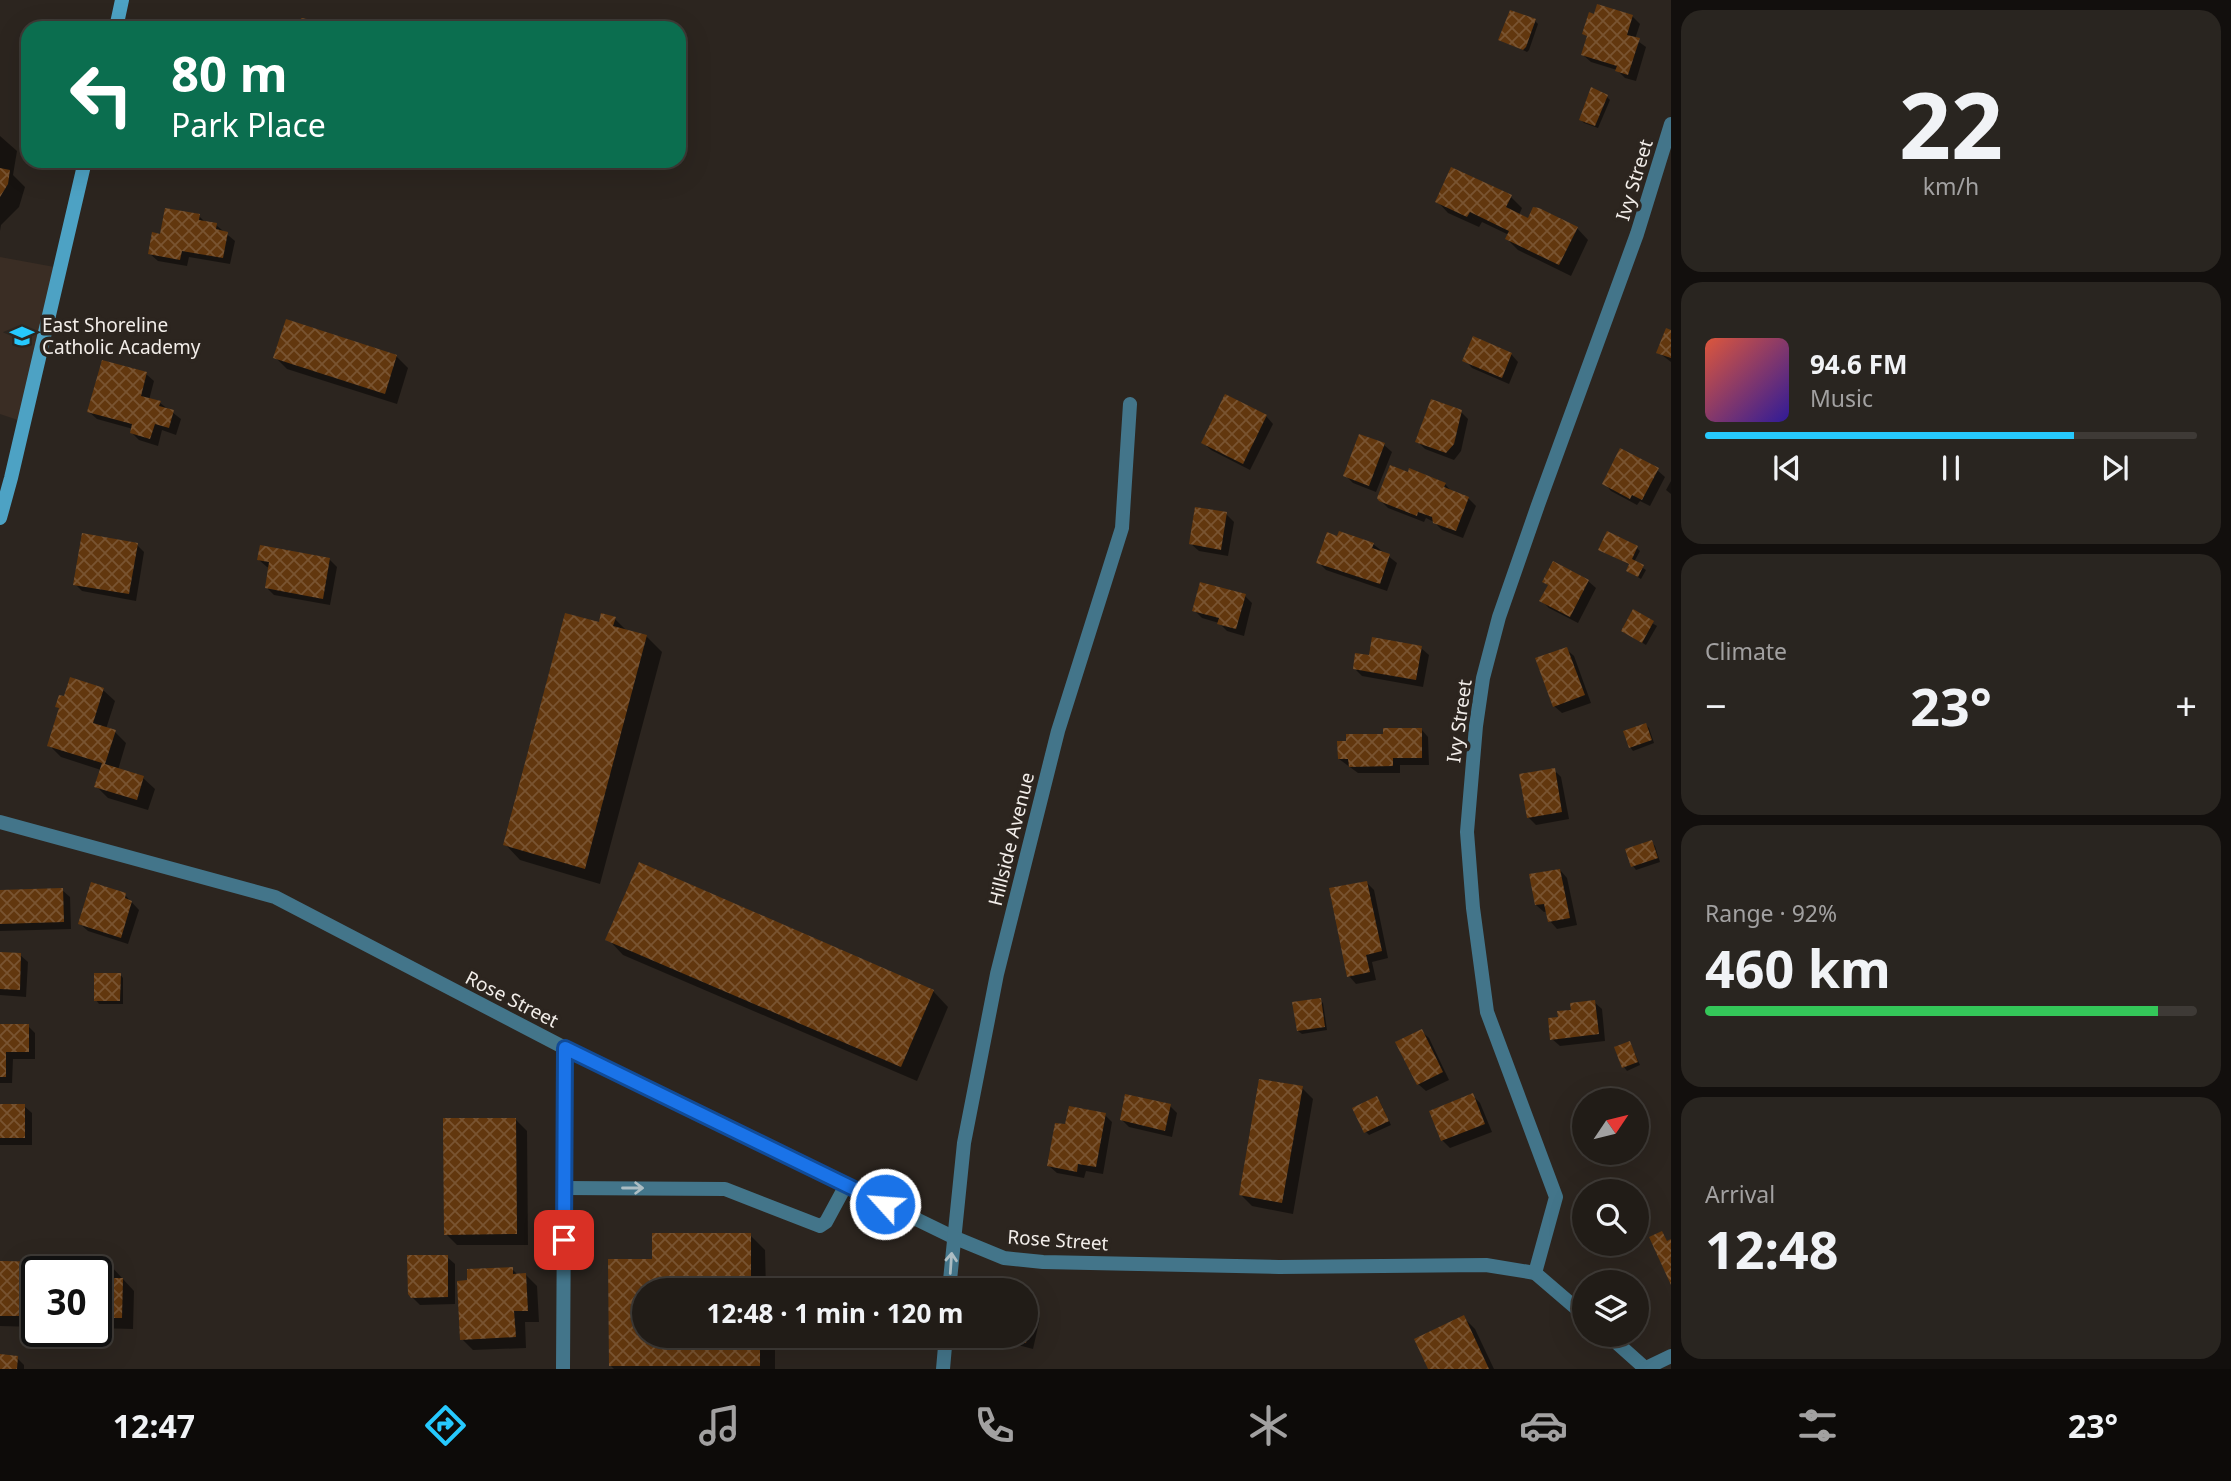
<!DOCTYPE html>
<html lang="en">
<head>
<meta charset="utf-8">
<style>
  body { margin:0; font-family:"Noto Sans",sans-serif; background:#292520; color:#f1f3f6; height:100vh; display:flex; flex-direction:column; font-size:26px; white-space:nowrap }
  * { box-sizing:border-box; margin:0 }
  p { font-size:23px; color:#a2a1a1 }
  .icon { flex:none; width:38px; height:38px; fill:none; stroke:currentColor; stroke-width:2; stroke-linecap:round; stroke-linejoin:round }
  .map { position:relative; flex:1; overflow:hidden }
  .side { display:flex; flex-direction:column; gap:10px; padding:10px; background:#120f0d; width:560px }
  .side>* { flex:none }
  .guide { position:absolute; left:21px; top:21px; width:665px; height:147px; border-radius:21px; box-shadow:0 7px 28px #0002,0 0 0 2px #3e3a36; background:#0b6e4f; color:#fff; overflow:hidden }
  .needle { width:46px; rotate:55deg }
  .fabs { position:absolute; left:1572px; top:1088px; display:grid; gap:14px }
  .fabs a { display:grid; place-items:center; width:77px; height:77px; border-radius:50%; background:#211c17; box-shadow:0 7px 28px #0002,0 0 0 2px #3e3a36; font-size:35px }
  .speed { position:absolute; left:21px; top:1256px; display:flex; gap:14px; font-size:35px; font-weight:700; text-align:center }
  .speed>* { display:grid; place-content:center; width:91px; height:91px; border-radius:50%; background:#211c17; box-shadow:0 7px 28px #0002,0 0 0 2px #3e3a36; line-height:1 }
  .speed .limit { border:4px solid #111; border-radius:10px; background:#fff; color:#111 }
  .pin { position:absolute; display:grid; place-items:center; width:60px; height:60px; color:#fff; margin:-30px; border-radius:14px; box-shadow:0 4px 10px #0006 }
  .me { position:absolute; width:77px; margin:-38px; rotate:296deg; stroke-linejoin:round; filter:drop-shadow(0 0 5px #0008) }
  .turn { display:flex; align-items:center; gap:24px; height:147px; padding:0 35px; font-size:32px }
  .turn .icon { width:91px; height:91px; stroke-width:2.5 }
  .turn b { display:block; font-size:49px; line-height:60px }
  .big { font-size:52px; font-weight:700; line-height:1.1 }
  .side .widget { flex:1; display:flex; flex-direction:column; justify-content:center; gap:10px; min-width:0; padding:0 24px; border-radius:21px; background:#292520 }
  .side .dial { align-items:center; gap:0 }
  .dial b { font-size:91px; line-height:1 }
  .song { display:flex; align-items:center; gap:21px }
  .cover { width:84px; height:84px; border-radius:10px; background:linear-gradient(135deg,hsl(10 70% 55%),hsl(250 70% 35%)) }
  .played { height:7px; border-radius:4px; background:linear-gradient(90deg,#26c9fe 75%,#3e3a36 75%) }
  .keys { display:flex; justify-content:space-around; direction:ltr }
  .heat { display:flex; justify-content:space-between; align-items:center; font-size:38px; direction:ltr }
  .charge { height:10px; border-radius:5px; background:linear-gradient(90deg,#34c759 92%,#3e3a36 0) }
  .trip { position:absolute; left:632px; top:1278px; width:406px; height:70px; border-radius:35px; background:#211c17; box-shadow:0 7px 28px #0002,0 0 0 2px #3e3a36; font-weight:700; line-height:70px; text-align:center }
  .tab-bar { display:flex; height:112px; justify-content:space-around; align-items:center; background:#0d0b09; color:#a2a1a1 }
  .tab-bar .icon { width:49px; height:49px }
  .tab-bar .active { color:#26c9fe }
  .tab-bar b { font-size:32px; color:#f1f3f6 }
  main { display:flex; flex:1; min-height:0 }
  .map>svg:first-child { display:block }
  .built { fill:#3a2d24 }
  .shadow { fill:#0007 }
  .building { fill:url(#building-cross-hatch) }
  .lines { fill:none; stroke-linecap:round; stroke-linejoin:round }
  .lane { stroke:#43758a; stroke-width:14 }
  .street { stroke:#43758a; stroke-width:14 }
  .secondary { stroke:#4da2c4; stroke-width:14 }
  .oneway { stroke:#acbdc3 }
  .route-casing { stroke:#114b97; stroke-width:18 }
  .route { stroke:#1a73e8; stroke-width:12 }
  .labels { text-anchor:middle; dominant-baseline:central; stroke-width:7; stroke-linejoin:round; paint-order:stroke }
  .street-label { font-size:19px; fill:#f2ede9; stroke:#2c251f }
  .poi-label { font-size:19px; fill:#f2ede9; stroke:#2c251f; text-anchor:start }
</style>
</head>
<body>
<main>
<div class="map">
<svg width="1671" height="1369" viewBox="0 0 1671 1369">
  <defs>
    <pattern id="building-cross-hatch" width="8" height="8" patternUnits="userSpaceOnUse" patternTransform="scale(1.75)"><rect width="8" height="8" fill="#62370e"/><path d="M0 0l8 8M0 8l8-8" fill="none" stroke="#795431"/></pattern>
  </defs>
  <rect width="100%" height="100%" fill="#2c251f"/>
  <polygon class="built" points="0,257 60,268 24,422 0,414"/>
  <g class="shadow">
    <polygon points="1632,16 1640,24 1635,39 1646,47 1636,81 1625,78 1617,70 1591,62 1583,55 1589,38 1584,33"/>
    <polygon points="1535,21 1538,24 1529,50 1527,52 1500,39"/>
    <polygon points="1607,97 1610,100 1598,128 1584,123 1581,120"/>
    <polygon points="0,136 17,151 13,175 25,187 19,207 1,225 0,231"/>
    <polygon points="1511,197 1522,208 1519,215 1529,220 1577,228 1588,240 1571,276 1518,250 1507,239 1509,235 1482,222 1479,227 1448,213 1437,201"/>
    <polygon points="199,216 206,223 216,225 235,241 230,264 189,257 187,266 158,261 150,254 161,236"/>
    <polygon points="1671,332 1671,362 1658,352"/>
    <polygon points="1511,354 1518,362 1509,384 1472,368 1465,360"/>
    <polygon points="396,356 408,368 397,404 287,369 275,357"/>
    <polygon points="146,374 154,381 149,400 160,403 181,419 176,435 162,430 158,446 139,440 132,433 133,429 97,419 89,412"/>
    <polygon points="1461,412 1468,419 1461,451 1454,460 1425,449 1417,441"/>
    <polygon points="1266,416 1273,424 1250,470 1211,450 1203,443"/>
    <polygon points="1384,445 1392,452 1376,492 1353,483 1345,475"/>
    <polygon points="1657,470 1665,477 1650,506 1640,501 1637,505 1611,491 1604,483"/>
    <polygon points="1671,481 1671,494 1666,490"/>
    <polygon points="1445,484 1452,492 1468,498 1476,506 1463,538 1442,530 1434,522 1426,518 1424,522 1388,508 1380,500"/>
    <polygon points="1226,514 1234,522 1228,556 1199,551 1191,544"/>
    <polygon points="1338,539 1373,544 1397,563 1387,591 1326,570 1318,562"/>
    <polygon points="137,545 144,552 136,601 82,591 75,584"/>
    <polygon points="1637,548 1640,551 1634,562 1646,570 1641,579 1628,571 1630,565 1600,549"/>
    <polygon points="329,559 337,567 330,605 274,595 267,588 270,568 267,567 259,560"/>
    <polygon points="1544,581 1588,581 1596,588 1578,623 1549,608 1542,601 1549,586"/>
    <polygon points="1245,596 1252,603 1244,636 1227,631 1219,623 1202,618 1194,610"/>
    <polygon points="1634,612 1657,626 1646,645 1623,631"/>
    <polygon points="615,619 627,631 646,636 662,652 600,884 520,860 505,844 600,624"/>
    <polygon points="1421,648 1429,655 1423,687 1362,676 1354,668 1370,657"/>
    <polygon points="1566,649 1574,656 1591,703 1562,713 1554,706"/>
    <polygon points="103,690 115,701 106,729 115,732 126,743 118,770 143,778 155,789 148,810 108,798 96,786 101,770 61,757 49,745 60,710 57,706"/>
    <polygon points="1646,725 1649,728 1654,743 1633,751 1630,747"/>
    <polygon points="1421,729 1428,737 1429,765 1400,765 1400,773 1358,773 1339,759 1385,736"/>
    <polygon points="1554,770 1561,777 1569,819 1536,825 1528,817"/>
    <polygon points="1651,842 1655,846 1660,862 1636,870 1633,866"/>
    <polygon points="1560,870 1567,878 1577,925 1557,929 1550,921 1548,911 1544,912 1536,905"/>
    <polygon points="1366,882 1374,890 1388,958 1372,962 1376,980 1356,984 1349,976"/>
    <polygon points="62,890 70,897 71,929 0,931 0,892"/>
    <polygon points="125,895 139,910 128,944 88,931 80,924"/>
    <polygon points="608,939 933,991 948,1007 917,1081 623,955"/>
    <polygon points="0,954 20,955 28,962 26,997 0,995"/>
    <polygon points="120,974 123,978 123,1004 99,1004 96,1000"/>
    <polygon points="1320,1000 1323,1003 1327,1030 1302,1034 1298,1031"/>
    <polygon points="1594,1002 1602,1009 1605,1041 1560,1046 1552,1039 1560,1019"/>
    <polygon points="0,1025 28,1026 35,1033 35,1059 13,1059 12,1083 0,1083"/>
    <polygon points="1421,1031 1429,1038 1449,1080 1426,1091 1418,1084"/>
    <polygon points="1630,1043 1640,1065 1627,1071 1624,1067"/>
    <polygon points="1302,1088 1313,1099 1293,1214 1252,1206 1241,1195"/>
    <polygon points="1473,1096 1480,1103 1492,1132 1450,1148 1442,1140"/>
    <polygon points="1380,1102 1391,1125 1369,1135 1366,1132"/>
    <polygon points="0,1106 24,1106 32,1113 32,1145 0,1145"/>
    <polygon points="1170,1106 1177,1113 1172,1137 1129,1127 1122,1120"/>
    <polygon points="1105,1115 1112,1122 1103,1174 1086,1171 1084,1178 1057,1173 1049,1166 1067,1126"/>
    <polygon points="516,1120 527,1131 528,1245 457,1245 446,1234"/>
    <polygon points="750,1235 765,1250 766,1290 644,1290 644,1335 775,1335 775,1369 614,1369 611,1366 654,1260"/>
    <polygon points="447,1257 455,1264 455,1304 420,1305 412,1297"/>
    <polygon points="0,1262 110,1265 134,1291 133,1329 96,1328 96,1272 37,1272 37,1327 0,1326"/>
    <polygon points="512,1269 518,1275 526,1275 537,1286 539,1322 525,1322 526,1348 473,1350 462,1339"/>
    <polygon points="1026,1309 1032,1311 1040,1318 1033,1349 981,1335 1026,1335"/>
    <polygon points="1463,1317 1475,1329 1494,1369 1430,1369"/>
    <polygon points="0,1356 17,1358 24,1365 24,1369 0,1369"/>
  </g>
  <g class="building">
    <polygon points="1597,4 1633,15 1627,35 1640,38 1628,75 1615,71 1617,66 1581,55 1587,36 1582,34 1589,12 1594,14"/>
    <polygon points="1510,10 1536,19 1526,47 1523,50 1498,40"/>
    <polygon points="301,18 325,22 324,28 300,28"/>
    <polygon points="1591,87 1608,95 1595,126 1579,120"/>
    <polygon points="1451,167 1512,195 1506,207 1528,218 1533,207 1539,208 1578,227 1559,265 1505,239 1509,231 1470,212 1467,217 1435,202"/>
    <polygon points="0,168 10,170 8,184 0,197"/>
    <polygon points="165,208 200,214 199,220 217,223 216,229 228,232 223,258 182,251 180,260 148,254 152,232 160,234"/>
    <polygon points="286,319 397,355 385,394 273,358"/>
    <polygon points="1666,328 1671,330 1671,358 1656,353"/>
    <polygon points="1473,336 1512,353 1502,378 1462,361"/>
    <polygon points="102,360 147,372 141,396 161,401 159,406 174,410 169,428 155,424 150,439 130,433 132,424 87,412"/>
    <polygon points="1225,394 1267,415 1243,464 1201,443"/>
    <polygon points="1431,399 1462,410 1454,444 1446,453 1415,442"/>
    <polygon points="1359,434 1385,443 1369,486 1343,476"/>
    <polygon points="1620,448 1659,468 1642,500 1632,495 1630,499 1602,484"/>
    <polygon points="1390,465 1408,472 1409,468 1446,483 1444,487 1469,497 1456,531 1433,523 1432,517 1418,512 1417,516 1379,501 1377,498"/>
    <polygon points="1195,507 1227,512 1221,550 1189,544"/>
    <polygon points="1339,531 1374,543 1372,548 1390,554 1380,584 1316,563 1327,532 1337,536"/>
    <polygon points="1607,531 1638,546 1632,559 1644,565 1638,577 1626,571 1629,564 1598,550"/>
    <polygon points="82,533 138,543 129,594 73,585"/>
    <polygon points="260,545 330,558 323,599 265,588 269,562 257,560"/>
    <polygon points="1553,561 1589,580 1570,617 1539,601 1548,585 1542,582"/>
    <polygon points="1200,582 1246,594 1236,629 1217,624 1219,618 1192,611"/>
    <polygon points="1633,609 1654,621 1642,643 1621,631"/>
    <polygon points="565,613 599,622 601,613 616,617 613,626 647,635 585,869 503,845"/>
    <polygon points="1372,637 1422,646 1416,680 1353,669 1355,653 1369,655"/>
    <polygon points="1567,647 1585,695 1553,707 1535,658"/>
    <polygon points="70,677 104,688 93,723 116,730 105,764 144,776 137,800 94,787 102,763 47,746 59,708 55,707 59,695 64,696"/>
    <polygon points="1646,723 1652,740 1629,748 1623,731"/>
    <polygon points="1383,728 1422,728 1422,758 1393,758 1393,766 1349,767 1348,759 1338,759 1337,741 1346,741 1346,734 1383,734"/>
    <polygon points="1555,768 1562,812 1527,818 1519,774"/>
    <polygon points="1652,840 1658,858 1631,867 1625,849"/>
    <polygon points="639,862 934,990 901,1067 605,940"/>
    <polygon points="1560,869 1570,918 1548,922 1544,904 1535,905 1529,874"/>
    <polygon points="1367,881 1382,951 1366,955 1370,972 1347,977 1329,888"/>
    <polygon points="91,882 126,893 125,898 132,901 121,938 78,924"/>
    <polygon points="63,888 64,922 0,924 0,890"/>
    <polygon points="0,952 21,953 20,990 0,989"/>
    <polygon points="94,973 121,973 120,1001 94,1001"/>
    <polygon points="1321,998 1325,1027 1297,1031 1292,1002"/>
    <polygon points="1595,1000 1599,1034 1550,1040 1548,1018 1558,1017 1557,1011 1571,1010 1570,1003"/>
    <polygon points="0,1024 29,1024 29,1052 6,1052 6,1077 0,1077"/>
    <polygon points="1422,1029 1443,1072 1417,1085 1395,1042"/>
    <polygon points="1630,1041 1638,1062 1622,1068 1614,1047"/>
    <polygon points="1259,1079 1303,1086 1282,1203 1239,1195"/>
    <polygon points="1473,1093 1485,1124 1441,1141 1429,1111"/>
    <polygon points="1125,1094 1171,1104 1165,1131 1120,1120"/>
    <polygon points="1377,1096 1389,1121 1364,1133 1352,1108"/>
    <rect x="0" y="1104" width="25" height="34"/>
    <polygon points="1069,1106 1106,1113 1096,1167 1078,1164 1077,1172 1047,1166 1055,1123 1065,1124"/>
    <polygon points="443,1118 516,1118 517,1234 444,1235"/>
    <polygon points="1662,1231 1667,1241 1671,1239 1671,1285 1649,1237"/>
    <polygon points="652,1233 751,1233 751,1290 644,1290 644,1335 760,1335 760,1366 609,1366 608,1259 652,1259"/>
    <polygon points="407,1255 448,1255 448,1297 411,1298 408,1294"/>
    <polygon points="0,1261 111,1263 111,1278 123,1278 122,1318 96,1318 96,1272 37,1272 37,1316 0,1316"/>
    <polygon points="513,1267 513,1274 526,1273 528,1311 514,1311 516,1337 460,1340 457,1281 467,1280 467,1269"/>
    <polygon points="1026,1307 1033,1309 1026,1343 1000,1336 1026,1335"/>
    <polygon points="1464,1315 1489,1369 1428,1369 1414,1339"/>
    <polygon points="0,1354 18,1356 17,1369 0,1369"/>
  </g>
  <g class="lines">
    <polyline class="lane" points="564,1188 725,1189 820,1226 826,1222 846,1185"/>
    <g class="street">
      <polyline points="0,822 275,897 565,1048 953,1237 1004,1258 1043,1262 1279,1267 1486,1265 1535,1273"/>
      <polyline points="949,1290 964,1143 997,974 1058,731 1122,528 1130,404"/>
      <polyline points="1584,1315 1535,1273 1556,1197 1487,1012 1473,908 1467,832 1476,726 1483,678 1499,617 1538,505 1637,234 1671,124"/>
      <polyline points="1608,1335 1646,1369"/>
      <polyline points="1646,1368 1671,1356"/>
      <polyline points="563,1369 565,1048"/>
      <polyline points="943,1369 946,1335"/>
    </g>
    <g class="secondary">
      <polyline points="116,28 122,0"/>
      <polyline points="0,518 11,478 85,161"/>
    </g>
  </g>
  <defs><path id="oneway-shaft" d="M-6 0H5M1.5-3L5.5 0L1.5 3" fill="none" stroke-width="1.6" stroke-linecap="round" stroke-linejoin="round" transform="scale(1.75)"/></defs>
  <g class="oneway">
    <use href="#oneway-shaft" transform="translate(633 1188)"/>
    <use href="#oneway-shaft" transform="translate(951 1263) rotate(-86)"/>
  </g>
  <g class="lines">
    <g class="route-casing">
      <polyline id="route" points="564,1240 565,1048 885,1204"/>
    </g>
    <use href="#route" class="route"/>
  </g>
  <defs>
    <g id="school-bare" transform="scale(1.89)"><path d="M0-5L7-2L0 1L-7-2ZM-4 1L0 2.5L4 1V4Q0 6-4 4Z" fill="#26c9fe" stroke="#2c251f" stroke-width="2.5" paint-order="stroke"/></g>
  </defs>
  <g fill-rule="evenodd">
    <use href="#school-bare" x="22" y="336"/>
  </g>
  <g class="labels">
    <g class="street-label">
      <text transform="translate(1634 180) rotate(-73)">Ivy Street</text>
      <text transform="translate(1459 721) rotate(-82)">Ivy Street</text>
      <text transform="translate(1011 839) rotate(-76)">Hillside Avenue</text>
      <text transform="translate(512 999) rotate(27)">Rose Street</text>
      <text transform="translate(1058 1240) rotate(4)">Rose Street</text>
    </g>
    <g class="poi-label">
      <text x="42" y="325">East Shoreline<tspan x="42" dy="22">Catholic Academy</tspan></text>
    </g>
  </g>
</svg>
<div class="fabs">
<a><svg class="needle" viewBox="-14 -14 28 28"><path d="M0-13l5 13h-10z" fill="#e53935"/><path d="M0 13l5-13h-10z" fill="#a2a1a1"/></svg></a>
<a><svg class="icon" aria-label="search" viewBox="0 0 24 24"><circle cx="10" cy="10" r="6"/><path d="M15 15l6 6"/></svg></a>
<a><svg class="icon" aria-label="layers" viewBox="0 0 24 24"><path d="M12 4l9 5-9 5-9-5zM3 14l9 5 9-5"/></svg></a>
</div>
<div class="speed"><div class="limit">30</div></div>
<div class="pin" style="left:564px;top:1240px;background:#d93025"><svg class="icon" aria-label="arrive" viewBox="0 0 24 24"><path d="M6 21V4h12l-3 4 3 4H6"/></svg></div>
<svg class="me" style="left:885px;top:1204px" viewBox="-20 -20 40 40"><circle r="17" fill="#1a73e8" stroke="#fff" stroke-width="3"/><path d="M0-11L8 9 0 5-8 9z" fill="#fff"/></svg>
<div class="trip">12:48 · 1 min · 120 m</div>
<div class="guide">
<div class="turn"><svg class="icon" aria-label="left" viewBox="0 0 24 24"><path d="M17 20v-9H6M10 6l-5 5 5 5"/></svg><div><b>80 m</b>Park Place</div></div>
</div>
</div>
<section class="side">
<div class="widget dial"><b>22</b><p>km/h</p></div>
<div class="widget">
<div class="song"><i class="cover"></i><div><b>94.6 FM</b><p>Music</p></div></div>
<div class="played"></div>
<div class="keys"><svg class="icon" aria-label="previous" viewBox="0 0 24 24"><path d="M18 5L8 12l10 7zM5 5v14"/></svg><svg class="icon" aria-label="pause" viewBox="0 0 24 24"><path d="M8 5v14M16 5v14"/></svg><svg class="icon" aria-label="next" viewBox="0 0 24 24"><path d="M6 5l10 7-10 7zM19 5v14"/></svg></div>
</div>
<div class="widget"><p>Climate</p>
<div class="heat"><a>−</a><b class="big">23°</b><a>+</a></div>
</div>
<div class="widget"><p>Range · 92%</p><b class="big">460 km</b><div class="charge"></div></div>
<div class="widget"><p>Arrival</p><b class="big">12:48</b></div>
</section>
</main>
<nav class="tab-bar">
<b>12:47</b>
<svg class="icon active" aria-label="directions" viewBox="0 0 24 24"><path d="M12 3l9 9-9 9-9-9zM9 14v-3h6M13 9l2 2-2 2"/></svg>
<svg class="icon" aria-label="music" viewBox="0 0 24 24"><path d="M9 18V5l10-2v13"/><circle cx="6" cy="18" r="3"/><circle cx="16" cy="16" r="3"/></svg>
<svg class="icon" aria-label="phone" viewBox="0 0 24 24"><path d="M5 4h4l2 5-3 2q2 4 5 5l2-3 5 2v4C11 20 4 13 5 4z"/></svg>
<svg class="icon" aria-label="climate" viewBox="0 0 24 24"><path d="M12 3v18M4 7l16 10M4 17L20 7"/></svg>
<svg class="icon" aria-label="car" viewBox="0 0 24 24"><path d="M5 17H2v-5l4-1 3-4h7l3 4 3 1v5h-3M9 17h6M6 11h13"/><circle cx="7" cy="17" r="2"/><circle cx="17" cy="17" r="2"/></svg>
<svg class="icon" aria-label="filters" viewBox="0 0 24 24"><path d="M4 7h16M4 17h16"/><circle cx="9" cy="7" r="2"/><circle cx="15" cy="17" r="2"/></svg>
<b>23°</b>
</nav>
</body>
</html>
